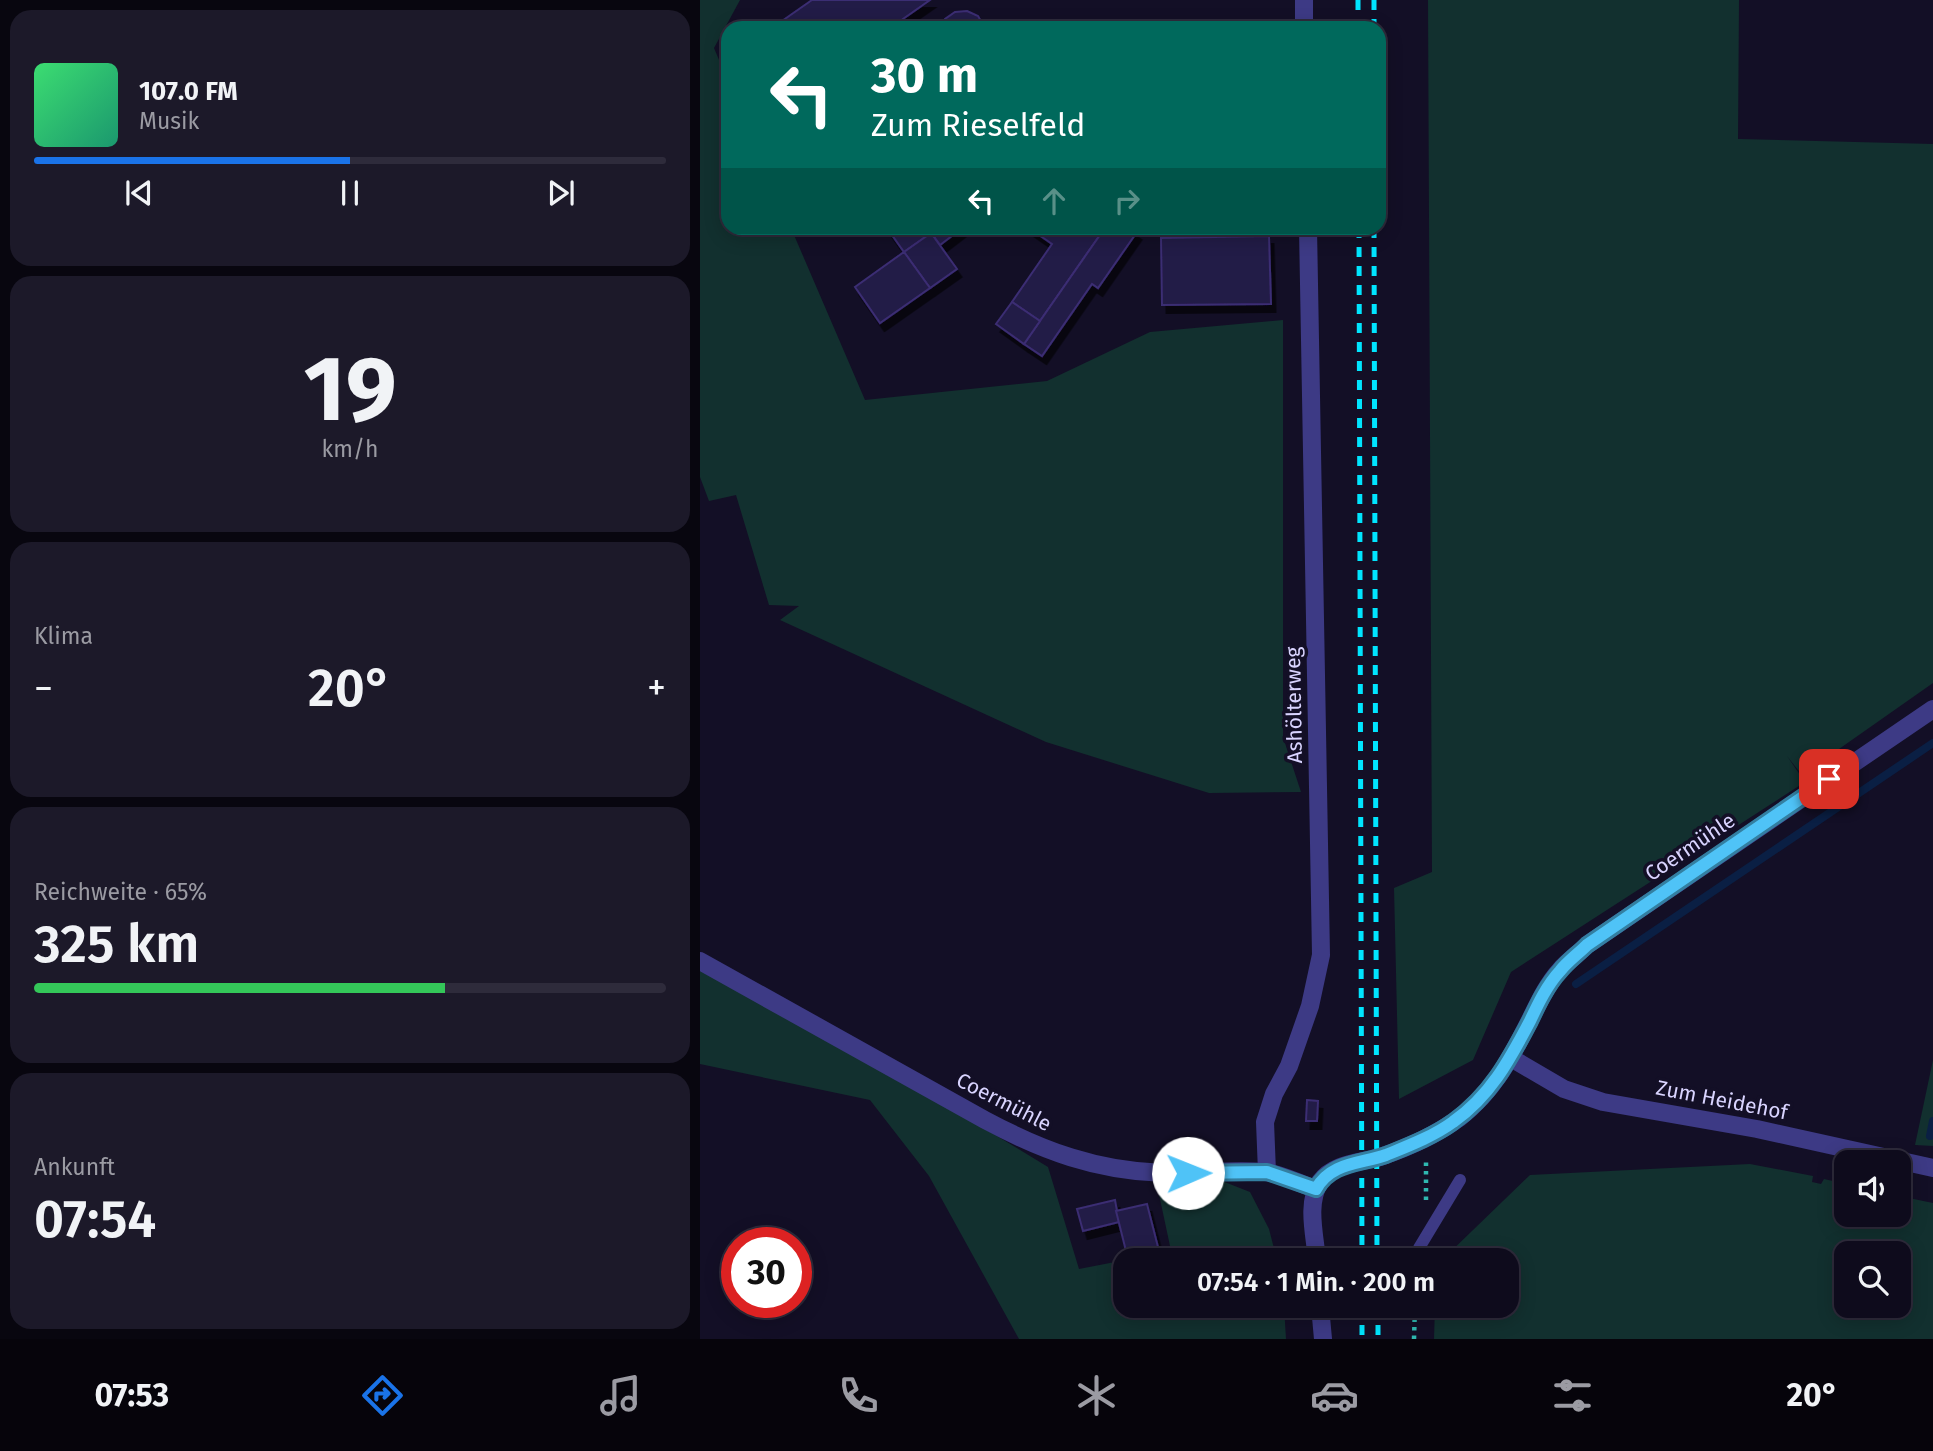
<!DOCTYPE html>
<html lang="de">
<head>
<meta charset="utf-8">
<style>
  body { margin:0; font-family:"Fira Sans",sans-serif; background:#1c1929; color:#f1f3f6; height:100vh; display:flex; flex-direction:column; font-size:26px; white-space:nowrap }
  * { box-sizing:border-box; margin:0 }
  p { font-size:23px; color:#9b9ba3 }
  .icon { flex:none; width:38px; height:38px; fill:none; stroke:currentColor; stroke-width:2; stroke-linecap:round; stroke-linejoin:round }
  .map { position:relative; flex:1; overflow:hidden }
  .drawer { display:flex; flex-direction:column; gap:10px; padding:10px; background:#08060f; width:700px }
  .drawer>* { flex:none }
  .top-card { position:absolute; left:21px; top:21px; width:665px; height:214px; border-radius:21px; box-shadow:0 4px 18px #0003,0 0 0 2px #2e2b3b; background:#00695c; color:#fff; overflow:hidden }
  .controls { position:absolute; left:1134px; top:1150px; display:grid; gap:14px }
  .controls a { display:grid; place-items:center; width:77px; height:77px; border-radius:14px; background:#0e0b1c; box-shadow:0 4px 18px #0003,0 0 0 2px #2e2b3b; font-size:35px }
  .speed { position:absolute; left:21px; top:1227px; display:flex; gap:14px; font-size:35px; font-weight:700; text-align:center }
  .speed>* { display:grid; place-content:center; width:91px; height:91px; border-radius:50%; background:#0e0b1c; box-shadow:0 4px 18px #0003,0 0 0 2px #2e2b3b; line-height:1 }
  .speed .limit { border:10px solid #d22; background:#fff; color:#111 }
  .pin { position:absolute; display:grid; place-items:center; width:60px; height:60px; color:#fff; margin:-30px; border-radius:14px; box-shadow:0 4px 10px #0006 }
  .me { position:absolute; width:77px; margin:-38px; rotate:89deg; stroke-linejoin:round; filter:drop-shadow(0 0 5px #0008) }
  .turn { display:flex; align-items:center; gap:24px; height:147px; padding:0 35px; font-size:32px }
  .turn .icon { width:91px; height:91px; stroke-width:2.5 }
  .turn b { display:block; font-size:49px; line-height:60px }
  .lanes { display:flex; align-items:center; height:66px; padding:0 35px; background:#0003; justify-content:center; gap:35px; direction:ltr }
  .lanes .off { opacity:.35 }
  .big { font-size:52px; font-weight:600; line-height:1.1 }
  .drawer .widget { flex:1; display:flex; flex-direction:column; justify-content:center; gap:10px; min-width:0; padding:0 24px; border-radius:21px; background:#1c1929 }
  .drawer .dial { align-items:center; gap:0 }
  .dial b { font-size:91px; line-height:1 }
  .song { display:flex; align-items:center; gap:21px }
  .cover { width:84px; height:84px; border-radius:10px; background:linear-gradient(135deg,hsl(140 70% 55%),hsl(160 70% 35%)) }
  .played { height:7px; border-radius:4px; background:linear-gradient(90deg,#1a73e8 50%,#2e2b3b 50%) }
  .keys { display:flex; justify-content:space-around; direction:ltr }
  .heat { display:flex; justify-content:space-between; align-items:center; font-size:38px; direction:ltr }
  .charge { height:10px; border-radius:5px; background:linear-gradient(90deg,#34c759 65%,#2e2b3b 0) }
  .trip { position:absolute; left:413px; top:1248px; width:406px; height:70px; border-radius:21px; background:#0e0b1c; box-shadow:0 4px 18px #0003,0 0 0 2px #2e2b3b; font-weight:600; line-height:70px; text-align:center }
  .tabs { display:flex; height:112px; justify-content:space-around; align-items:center; background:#06040b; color:#9b9ba3 }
  .tabs .icon { width:49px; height:49px }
  .tabs .selected { color:#1a73e8 }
  .tabs b { font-size:32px; color:#f1f3f6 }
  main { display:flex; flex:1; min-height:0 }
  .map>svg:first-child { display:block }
  .green { fill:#12302f; fill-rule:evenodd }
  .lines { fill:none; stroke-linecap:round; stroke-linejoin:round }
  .stream { stroke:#0a1f44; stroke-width:8 }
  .building { fill:#241b47; stroke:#3b2d73; stroke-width:2; filter:url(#shadow) }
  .path { stroke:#2fb8b0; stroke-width:4.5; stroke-dasharray:3.5 5; stroke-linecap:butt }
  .lane { stroke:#3d3a85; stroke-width:12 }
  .street { stroke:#3d3a85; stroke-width:18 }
  .rail { stroke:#00e5ff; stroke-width:5; stroke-dasharray:10 9; stroke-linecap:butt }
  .route-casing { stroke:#337fa1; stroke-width:18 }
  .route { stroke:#4fc3f7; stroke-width:12 }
  .labels { text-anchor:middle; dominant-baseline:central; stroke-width:7; stroke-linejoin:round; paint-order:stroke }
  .street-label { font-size:21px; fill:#d9d4ff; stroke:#130f26 }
</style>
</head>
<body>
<main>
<section class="drawer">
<div class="widget">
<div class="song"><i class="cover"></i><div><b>107.0 FM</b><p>Musik</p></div></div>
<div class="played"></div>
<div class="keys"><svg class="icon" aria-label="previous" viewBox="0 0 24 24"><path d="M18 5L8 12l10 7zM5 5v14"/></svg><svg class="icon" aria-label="pause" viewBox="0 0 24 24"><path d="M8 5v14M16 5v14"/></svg><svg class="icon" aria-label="next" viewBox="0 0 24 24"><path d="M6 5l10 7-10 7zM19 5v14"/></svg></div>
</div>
<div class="widget dial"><b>19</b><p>km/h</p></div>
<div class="widget"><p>Klima</p>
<div class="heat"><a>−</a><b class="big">20°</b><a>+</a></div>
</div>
<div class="widget"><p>Reichweite · 65%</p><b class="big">325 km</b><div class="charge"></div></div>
<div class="widget"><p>Ankunft</p><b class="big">07:54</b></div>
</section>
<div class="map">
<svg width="1233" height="1339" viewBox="0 0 1233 1339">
  <defs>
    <filter id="shadow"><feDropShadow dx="4.5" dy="8" stdDeviation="0" flood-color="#0009"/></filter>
  </defs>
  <rect width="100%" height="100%" fill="#130f26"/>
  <g class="green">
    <polygon points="0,0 40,0 14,48 28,81 28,228 91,228 165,400 347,381 450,332 583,320 583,737 601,792 509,793 346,742 80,620 99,606 69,605 36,495 9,501 0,477"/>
    <polygon points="728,0 1039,0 1038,139 1233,144 1233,683 1102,775 1087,756 1105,782 811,972 773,1060 699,1099 694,888 732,872"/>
    <polygon points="0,971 19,979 221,1090 348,1167 379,1269 415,1262 417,1275 425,1274 425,1306 584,1306 586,1339 319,1339 229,1176 170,1100 0,1064"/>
    <polygon points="1233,1060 1233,1146 1215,1145"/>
    <path d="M1050,1164L1113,1176L1112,1182L1121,1184L1124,1179L1146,1184V1214H1199V1196L1233,1203V1339H734L735,1306H807V1260H742L830,1175ZM1146,1253H1199V1306H1146Z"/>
    <polygon points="491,1181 522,1181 550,1192 569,1229 577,1260 473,1260 457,1185"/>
  </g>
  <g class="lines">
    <g class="stream">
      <polyline points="876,984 1233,743"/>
      <polyline points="1230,1136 1233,1121"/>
    </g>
  </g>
  <g class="building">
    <polygon points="112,0 230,0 190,28 72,28"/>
    <polygon points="267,11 278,16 285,28 241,28 245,19 255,12"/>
    <polygon points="187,228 234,228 230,231 231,233 204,252"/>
    <polygon points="234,228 260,228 261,229 240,245 230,231"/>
    <polygon points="329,228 395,228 402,232 340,321 312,302 352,244"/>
    <polygon points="395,228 431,228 437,232 398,288 392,284 342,356 324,344 402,232"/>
    <polygon points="231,233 257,269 230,288 204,252"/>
    <polygon points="569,236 571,304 462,305 461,238"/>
    <polygon points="204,252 230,288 180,323 155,287"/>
    <polygon points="312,302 340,321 324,344 296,324"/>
    <polygon points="607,1100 618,1101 617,1121 606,1121"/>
    <polygon points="415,1200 419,1222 383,1231 377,1209"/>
    <polygon points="447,1204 459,1251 428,1259 416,1211"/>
  </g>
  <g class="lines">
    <g class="path">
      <polyline points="726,1200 726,1160"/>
      <polyline points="714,1339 715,1306"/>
    </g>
    <polyline class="lane" points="719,1248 760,1180"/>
    <g class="street">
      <polyline points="604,0 604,28"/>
      <path d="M0,961L285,1120C343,1151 397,1171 463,1173C497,1174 532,1169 565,1172C582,1174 600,1184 616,1189"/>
      <polyline points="811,1058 864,1089 903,1102 1057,1129 1233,1168"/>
      <polyline points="567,1172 565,1122 574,1094 589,1066 610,1006 621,955 608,228"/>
      <path d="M617,1260C615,1236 606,1203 620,1182C634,1162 663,1163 683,1156C709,1147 737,1134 759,1118C793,1092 811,1058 830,1020C838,1004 847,984 860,970C868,961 878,954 887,945L1233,709"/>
      <polyline points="620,1306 623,1339"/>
    </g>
    <g class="rail">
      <polyline points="658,0 658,28"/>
      <polyline points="674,0 674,28"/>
      <polyline points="659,228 662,1260"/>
      <polyline points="674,228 677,1260"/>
      <polyline points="662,1306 662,1339"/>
      <polyline points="678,1306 678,1339"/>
    </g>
  </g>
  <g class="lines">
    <g class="route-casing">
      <path id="route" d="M488,1173L567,1172L616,1189C631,1162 661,1164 686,1155C708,1146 734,1136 753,1122C790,1096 809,1061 830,1021C838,1004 847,985 860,971C868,961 878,954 887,945L1129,779"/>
    </g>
    <use href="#route" class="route"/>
  </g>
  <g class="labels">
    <g class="street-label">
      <text transform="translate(594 705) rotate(-91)">Ashölterweg</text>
      <text transform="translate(990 847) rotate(-34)">Coermühle</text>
      <text transform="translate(1022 1100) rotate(11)">Zum Heidehof</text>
      <text transform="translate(304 1102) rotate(27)">Coermühle</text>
    </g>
  </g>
</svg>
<div class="controls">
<a><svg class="icon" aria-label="sound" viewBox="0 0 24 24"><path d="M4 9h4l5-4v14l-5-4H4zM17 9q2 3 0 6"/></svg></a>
<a><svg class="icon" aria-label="search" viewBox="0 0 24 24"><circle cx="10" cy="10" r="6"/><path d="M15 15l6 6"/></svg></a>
</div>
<div class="speed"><div class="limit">30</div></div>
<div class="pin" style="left:1129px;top:779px;background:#d93025"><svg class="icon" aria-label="arrive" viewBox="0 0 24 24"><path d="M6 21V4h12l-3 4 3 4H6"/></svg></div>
<svg class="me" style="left:488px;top:1173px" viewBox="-20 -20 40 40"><circle r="19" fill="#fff"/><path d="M0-13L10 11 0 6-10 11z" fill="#4fc3f7"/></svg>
<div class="trip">07:54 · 1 Min. · 200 m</div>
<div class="top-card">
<div class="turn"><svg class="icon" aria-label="left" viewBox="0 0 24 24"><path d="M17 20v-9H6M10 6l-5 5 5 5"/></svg><div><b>30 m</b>Zum Rieselfeld</div></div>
<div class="lanes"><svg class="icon" aria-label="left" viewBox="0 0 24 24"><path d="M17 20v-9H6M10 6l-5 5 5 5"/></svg><svg class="icon off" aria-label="ahead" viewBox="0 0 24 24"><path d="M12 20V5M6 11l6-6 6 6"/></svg><svg class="icon off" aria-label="right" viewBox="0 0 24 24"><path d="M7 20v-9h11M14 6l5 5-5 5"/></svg></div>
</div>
</div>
</main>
<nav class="tabs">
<b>07:53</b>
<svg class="icon selected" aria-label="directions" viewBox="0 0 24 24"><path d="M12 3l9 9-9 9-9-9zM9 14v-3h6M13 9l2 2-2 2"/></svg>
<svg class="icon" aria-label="music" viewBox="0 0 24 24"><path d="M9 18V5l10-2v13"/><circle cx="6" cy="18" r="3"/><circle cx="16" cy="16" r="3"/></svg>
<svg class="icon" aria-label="phone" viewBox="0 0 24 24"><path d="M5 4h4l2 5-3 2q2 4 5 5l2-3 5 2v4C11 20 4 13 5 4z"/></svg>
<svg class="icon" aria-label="climate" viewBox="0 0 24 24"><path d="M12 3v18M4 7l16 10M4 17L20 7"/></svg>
<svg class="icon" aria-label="car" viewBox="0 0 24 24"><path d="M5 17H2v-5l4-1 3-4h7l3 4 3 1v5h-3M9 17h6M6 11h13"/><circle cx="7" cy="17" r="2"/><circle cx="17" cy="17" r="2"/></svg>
<svg class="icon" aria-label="filters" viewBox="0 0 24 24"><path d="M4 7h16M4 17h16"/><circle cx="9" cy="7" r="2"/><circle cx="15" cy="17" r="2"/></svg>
<b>20°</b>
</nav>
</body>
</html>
